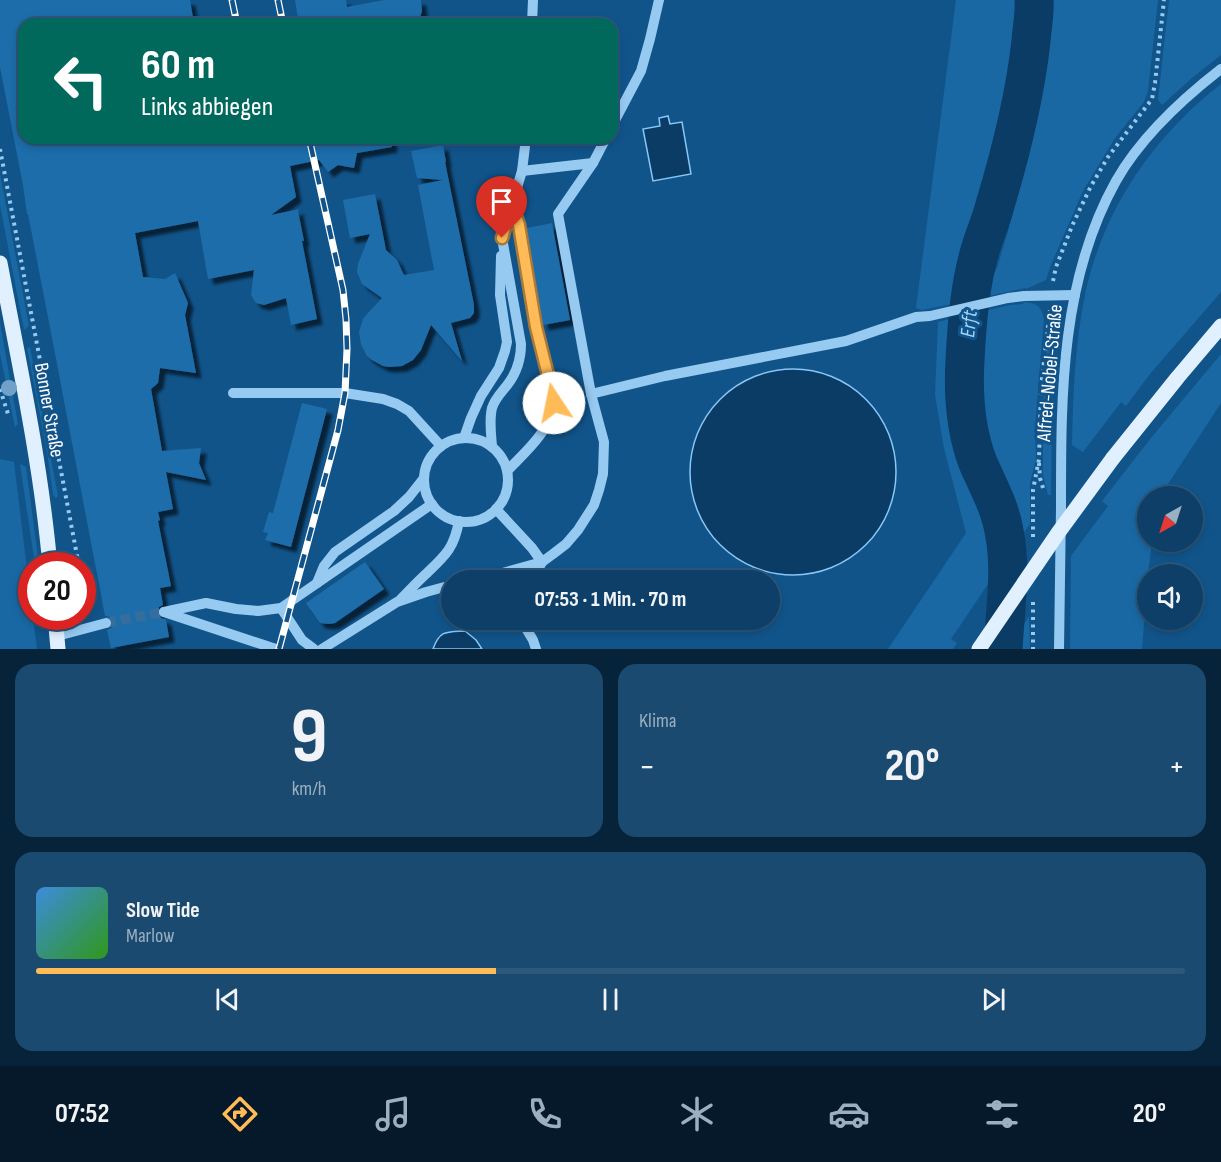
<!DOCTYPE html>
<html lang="de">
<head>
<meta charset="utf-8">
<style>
  body { margin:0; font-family:"Sofia Sans Condensed",sans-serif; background:#1b4a71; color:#f1f3f6; height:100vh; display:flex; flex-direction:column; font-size:22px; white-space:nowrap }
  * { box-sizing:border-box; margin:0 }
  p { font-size:20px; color:#9aafc0 }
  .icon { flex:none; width:33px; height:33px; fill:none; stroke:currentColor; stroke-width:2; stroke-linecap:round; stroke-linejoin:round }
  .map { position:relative; height:649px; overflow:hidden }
  .sheet { display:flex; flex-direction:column; gap:15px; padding:15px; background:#072339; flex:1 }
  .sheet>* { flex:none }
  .banner { position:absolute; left:18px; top:18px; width:600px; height:126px; border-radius:18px; box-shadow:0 3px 9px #0003,0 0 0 2px #2d587c; background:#00695c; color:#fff; overflow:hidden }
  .needle { width:39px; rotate:219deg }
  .buttons { position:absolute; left:1137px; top:486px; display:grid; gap:12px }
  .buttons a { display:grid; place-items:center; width:66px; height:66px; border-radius:50%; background:#0d3f68; box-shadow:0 3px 9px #0003,0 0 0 2px #2d587c; font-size:30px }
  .speed { position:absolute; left:18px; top:552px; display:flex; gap:12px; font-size:30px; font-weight:700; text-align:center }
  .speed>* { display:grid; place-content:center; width:78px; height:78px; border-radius:50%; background:#0d3f68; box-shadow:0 3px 9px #0003,0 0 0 2px #2d587c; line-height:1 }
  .speed .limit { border:9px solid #d22; background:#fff; color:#111 }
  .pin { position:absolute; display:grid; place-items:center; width:51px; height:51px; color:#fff; margin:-62px -26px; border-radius:50% 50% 50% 0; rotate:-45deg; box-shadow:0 0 6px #0007 }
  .pin .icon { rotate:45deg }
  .me { position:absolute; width:66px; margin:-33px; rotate:349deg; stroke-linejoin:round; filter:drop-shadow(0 0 4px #0008) }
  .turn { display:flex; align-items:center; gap:21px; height:126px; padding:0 24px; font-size:27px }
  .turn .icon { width:78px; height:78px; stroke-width:2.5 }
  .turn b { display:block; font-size:42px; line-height:51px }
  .big { font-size:45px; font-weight:700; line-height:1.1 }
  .sheet .tile { flex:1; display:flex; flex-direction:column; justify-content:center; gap:9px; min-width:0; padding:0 21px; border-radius:18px; background:#1b4a71 }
  .sheet .dial { align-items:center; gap:0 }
  .dial b { font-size:78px; line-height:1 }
  .song { display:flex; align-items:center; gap:18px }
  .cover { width:72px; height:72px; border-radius:9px; background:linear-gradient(135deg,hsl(210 70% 55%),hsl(110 70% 35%)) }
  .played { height:6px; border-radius:3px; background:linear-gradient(90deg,#ffbb57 40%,#2d587c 40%) }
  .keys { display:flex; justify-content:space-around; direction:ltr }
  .heat { display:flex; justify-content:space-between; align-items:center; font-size:33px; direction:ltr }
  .sheet .tiles { flex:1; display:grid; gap:15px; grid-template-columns:1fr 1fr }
  .tile:last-child { grid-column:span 2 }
  .trip { position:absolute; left:441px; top:570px; width:339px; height:60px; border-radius:30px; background:#0d3f68; box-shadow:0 3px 9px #0003,0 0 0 2px #2d587c; font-weight:700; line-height:60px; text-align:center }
  .tabs { display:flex; height:96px; justify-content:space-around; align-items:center; background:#05192a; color:#9aafc0 }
  .tabs .icon { width:42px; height:42px }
  .tabs .on { color:#ffbb57 }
  .tabs b { font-size:27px; color:#f1f3f6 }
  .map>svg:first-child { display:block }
  .green { fill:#1968a4 }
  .water { fill:#0a3c66; stroke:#88c7f5; stroke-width:1.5 }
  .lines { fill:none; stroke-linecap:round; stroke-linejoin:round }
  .river { stroke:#0a3c66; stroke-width:39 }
  .building { fill:#1f6da9; filter:url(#shadow) }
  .minor-tunnel { stroke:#356e9c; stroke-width:10; stroke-dasharray:10 5; stroke-linecap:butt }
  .path { stroke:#97caf1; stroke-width:4; stroke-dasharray:3 4.5; stroke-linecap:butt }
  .minor { stroke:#97caf1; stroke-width:10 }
  .major { stroke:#e1f0ff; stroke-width:15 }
  .rail-casing { stroke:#fff; stroke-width:7 }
  .rail { stroke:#11548a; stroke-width:4.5; stroke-dasharray:14; stroke-linecap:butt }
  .major-bridge { stroke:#e1f0ff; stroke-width:15 }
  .tree { fill:#70a2c9 }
  .route-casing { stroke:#a67a39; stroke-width:15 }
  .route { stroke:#ffbb57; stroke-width:10 }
  .labels { text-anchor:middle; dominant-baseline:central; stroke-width:6; stroke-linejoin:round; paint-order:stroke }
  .street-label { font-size:20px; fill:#fff; stroke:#11548a }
  .water-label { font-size:21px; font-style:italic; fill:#a3d4f8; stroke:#11548a }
</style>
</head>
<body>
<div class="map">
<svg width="1221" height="649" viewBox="0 0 1221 649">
  <defs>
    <filter id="shadow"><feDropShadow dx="5.5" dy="5.5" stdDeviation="1.5" flood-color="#0009"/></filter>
  </defs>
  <rect width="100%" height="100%" fill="#11548a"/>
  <g class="green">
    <polygon points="956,0 1021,0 1023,23 1022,53 1015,91 975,239 964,272 961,302 922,310 916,308"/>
    <polygon points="1044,0 1158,0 1148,91 1144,102 1115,138 1083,191 1050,267 1046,280 1026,289 1025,288 979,298 997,268 1009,228 1010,187 1037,77 1045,12"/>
    <polygon points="1169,0 1221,0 1221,55 1193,77 1162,105 1158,100"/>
    <path d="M1221,84V292L1150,374L1126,406L1121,402L1083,452L1072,445C1073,393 1075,341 1086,290C1105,207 1154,136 1221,84Z"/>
    <polygon points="0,174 29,326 24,330 0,205"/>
    <path d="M1024,302C1037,304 1041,305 1044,319L1038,388L1035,430L1036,459L1030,483V524L1014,546L1010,514L1006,502L983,456L978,442L975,424L970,365L976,313L1010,305L1023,304Z"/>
    <polygon points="961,316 956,375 962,429 971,465 993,522 996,534 999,561 998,569 951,639 957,643 953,649 888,649 966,533 944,448 935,395 938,322"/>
    <polygon points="1051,321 1052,322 1056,336 1052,405 1051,495 1048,495 1043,475 1043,445 1044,390 1048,337"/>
    <polygon points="0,323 18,424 15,427 0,354"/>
    <polygon points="30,347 58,496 56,498 53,495 47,452 27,348"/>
    <polygon points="1221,354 1221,403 1168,484 1164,496 1148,496 1148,542 1152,542 1148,574 1142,649 1070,649 1071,556 1108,506 1102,501 1151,438"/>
    <polygon points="0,459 14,462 31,602 32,616 33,617 37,649 0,649"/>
    <polygon points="20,464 26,467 39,565 35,565"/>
    <polygon points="1029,616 1030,649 1008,649"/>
  </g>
  <g class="water">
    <polygon points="668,116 670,124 682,122 691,174 653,181 643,129 660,126 659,118"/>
    <circle cx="793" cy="472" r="103"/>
    <path d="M465,631L476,640L482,649H433C440,630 446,632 465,631Z"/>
  </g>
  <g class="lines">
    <path class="river" d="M1003,649C1005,610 1012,569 1004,531C1000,507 988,486 978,463C966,432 963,394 965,360C967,322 970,281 982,244C986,231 992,218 995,205C1011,152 1025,96 1031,41C1032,27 1035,14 1034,0"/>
  </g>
  <g class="building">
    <polygon points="0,0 190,0 194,24 24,24 24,138 391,138 392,147 357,153 354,168 338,165 328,172 319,160 290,166 296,197 271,215 300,209 298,211 304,241 302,241 317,319 291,325 286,298 264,305 256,303 251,295 254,270 208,279 198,221 135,233 143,277 165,279 175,273 188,303 185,315 196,373 160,368 158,383 151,389 162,451 201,448 199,463 206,480 166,472 173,509 158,512 160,520 158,521 171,586 160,588 163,605 159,607 157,613 159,617 166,620 169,637 111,648 107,630 112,628 113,622 111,617 105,616 53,343 28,214 27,214 23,185 0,67"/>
    <polygon points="295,0 346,0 347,7 384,0 421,0 422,11 419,20 413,24 299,24"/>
    <polygon points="443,145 446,162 445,162 474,305 474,313 470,318 451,323 462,361 431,325 421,350 413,360 402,366 389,367 383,366 372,360 367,356 361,344 359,332 363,319 367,314 382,298 362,284 357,272 358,264 370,234 350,238 343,200 375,194 386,250 397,260 404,275 434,270 418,185 443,180 417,178 411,151"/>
    <polygon points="552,223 570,320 543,325 527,228"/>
    <polygon points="302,403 327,409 291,547 265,540 268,533 263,532 269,512 273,513"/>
    <polygon points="365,562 384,589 335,623 329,624 320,623 306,603"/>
  </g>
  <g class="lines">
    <polyline class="minor-tunnel" points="106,623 164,612"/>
    <g class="path">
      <polyline points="0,149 79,566"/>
      <polyline points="1053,281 1056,267 1072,226 1091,186 1108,157 1152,99 1155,83 1164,0"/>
      <polyline points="0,389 9,417"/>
      <polyline points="1039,463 1040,478 1043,488"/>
      <polyline points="1033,537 1033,490 1039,459 1041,387 1050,309"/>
      <polyline points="82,592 82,600"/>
      <polyline points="1033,602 1033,649"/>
    </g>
    <g class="minor">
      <polyline points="532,24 533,0"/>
      <polyline points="612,126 641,71 650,39 659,0"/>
      <polyline points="522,171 593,163"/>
      <polyline points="233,393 345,393 383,399 397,404 409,411 441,446"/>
      <polyline points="591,394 665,376 846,341 916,317 930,316 1008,298 1024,296 1075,295"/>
      <circle cx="466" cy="480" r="42"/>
      <polyline points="464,438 471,418 481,396 499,368 505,351 507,342 500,295 501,256"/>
      <path d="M492,446C491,434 489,420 492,408C495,398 502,392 508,384C517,372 521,358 521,344L502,238L512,204"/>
      <path d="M507,471C529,448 554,429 553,395L536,327L519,225L512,204L522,171L526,138"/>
      <polyline points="496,509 532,548 542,562 532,580"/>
      <polyline points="478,580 542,562 553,554 566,544 578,530 594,505 599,490 603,474 604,442 591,394 558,214 593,163 606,138"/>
      <polyline points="317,583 324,566 335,552 394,511 409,497 424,478"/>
      <path d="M400,600C409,591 418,581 427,573C446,555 454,548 459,521"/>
      <polyline points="281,608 302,640 314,649"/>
      <polyline points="164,612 206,603 236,609 258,611 281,608 432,504"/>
      <polyline points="164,612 276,649"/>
      <polyline points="521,620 533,640 536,649"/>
      <polyline points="57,636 106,623"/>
      <polyline points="322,649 397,602 426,592 452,585"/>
      <path d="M1059,649C1060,602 1060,555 1061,508C1061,397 1060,281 1116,181C1141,137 1181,100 1221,69"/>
    </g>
    <g class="major">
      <path d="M0,263C19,363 41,464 50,566"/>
      <polyline points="1113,458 1178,377 1221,326"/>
      <polyline points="55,616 58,649"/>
    </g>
    <g class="rail-casing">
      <g id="rail">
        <polyline points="232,0 237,24"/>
        <polyline points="278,0 283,24"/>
        <polyline points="279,649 338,430 345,393 347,349 346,319 343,290 309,138"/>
      </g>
    </g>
    <use href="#rail" class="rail"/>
    <polyline class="major-bridge" points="979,649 1058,533 1113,458"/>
  </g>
  <circle class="tree" cx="9" cy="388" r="8"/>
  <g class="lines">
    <g class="route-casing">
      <polyline id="route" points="502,238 512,204 519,225 536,327 553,395 554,403"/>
    </g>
    <use href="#route" class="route"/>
  </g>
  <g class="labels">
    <g class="street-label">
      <text transform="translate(1050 373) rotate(-85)">Alfred-Nobel-Straße</text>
      <text transform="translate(49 410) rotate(80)">Bonner Straße</text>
    </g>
    <g class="water-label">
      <text transform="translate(969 324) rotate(-84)">Erft</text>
    </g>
  </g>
</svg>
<div class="buttons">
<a><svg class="needle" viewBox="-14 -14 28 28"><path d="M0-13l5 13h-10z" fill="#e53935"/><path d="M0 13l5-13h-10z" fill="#9aafc0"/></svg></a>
<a><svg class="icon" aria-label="sound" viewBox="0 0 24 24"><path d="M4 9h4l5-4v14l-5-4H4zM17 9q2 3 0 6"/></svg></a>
</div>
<div class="speed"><div class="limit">20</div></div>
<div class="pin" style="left:502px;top:238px;background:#d93025"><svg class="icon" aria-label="arrive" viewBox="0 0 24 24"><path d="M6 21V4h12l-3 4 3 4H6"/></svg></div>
<svg class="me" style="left:554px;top:403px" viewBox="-20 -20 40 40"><circle r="19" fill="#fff"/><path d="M0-13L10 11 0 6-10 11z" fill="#ffbb57"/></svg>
<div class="trip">07:53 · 1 Min. · 70 m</div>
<div class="banner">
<div class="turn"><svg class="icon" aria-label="left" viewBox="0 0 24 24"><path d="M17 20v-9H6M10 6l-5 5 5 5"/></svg><div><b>60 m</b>Links abbiegen</div></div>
</div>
</div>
<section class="sheet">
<div class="tiles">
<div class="tile dial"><b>9</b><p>km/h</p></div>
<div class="tile"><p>Klima</p>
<div class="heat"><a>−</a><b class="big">20°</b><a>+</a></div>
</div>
<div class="tile">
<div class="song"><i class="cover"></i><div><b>Slow Tide</b><p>Marlow</p></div></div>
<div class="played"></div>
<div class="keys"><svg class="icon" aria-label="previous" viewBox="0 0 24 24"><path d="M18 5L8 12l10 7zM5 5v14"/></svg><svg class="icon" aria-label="pause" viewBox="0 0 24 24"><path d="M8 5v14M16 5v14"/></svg><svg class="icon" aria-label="next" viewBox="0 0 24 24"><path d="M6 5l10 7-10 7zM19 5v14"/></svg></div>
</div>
</div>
</section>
<nav class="tabs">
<b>07:52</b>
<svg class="icon on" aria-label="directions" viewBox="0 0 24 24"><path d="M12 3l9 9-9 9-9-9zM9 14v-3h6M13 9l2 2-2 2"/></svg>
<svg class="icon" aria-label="music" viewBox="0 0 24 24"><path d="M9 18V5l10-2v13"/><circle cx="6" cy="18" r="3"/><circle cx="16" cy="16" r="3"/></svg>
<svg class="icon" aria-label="phone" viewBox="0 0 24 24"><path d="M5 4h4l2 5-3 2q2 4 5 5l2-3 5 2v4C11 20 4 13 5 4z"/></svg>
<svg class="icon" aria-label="climate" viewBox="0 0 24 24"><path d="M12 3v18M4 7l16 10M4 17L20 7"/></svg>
<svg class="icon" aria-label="car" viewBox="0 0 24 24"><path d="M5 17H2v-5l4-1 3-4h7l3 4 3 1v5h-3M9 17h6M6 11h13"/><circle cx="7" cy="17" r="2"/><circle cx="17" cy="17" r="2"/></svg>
<svg class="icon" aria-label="filters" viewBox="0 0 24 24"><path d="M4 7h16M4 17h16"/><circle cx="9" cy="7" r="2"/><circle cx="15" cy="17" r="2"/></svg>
<b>20°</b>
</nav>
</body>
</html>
